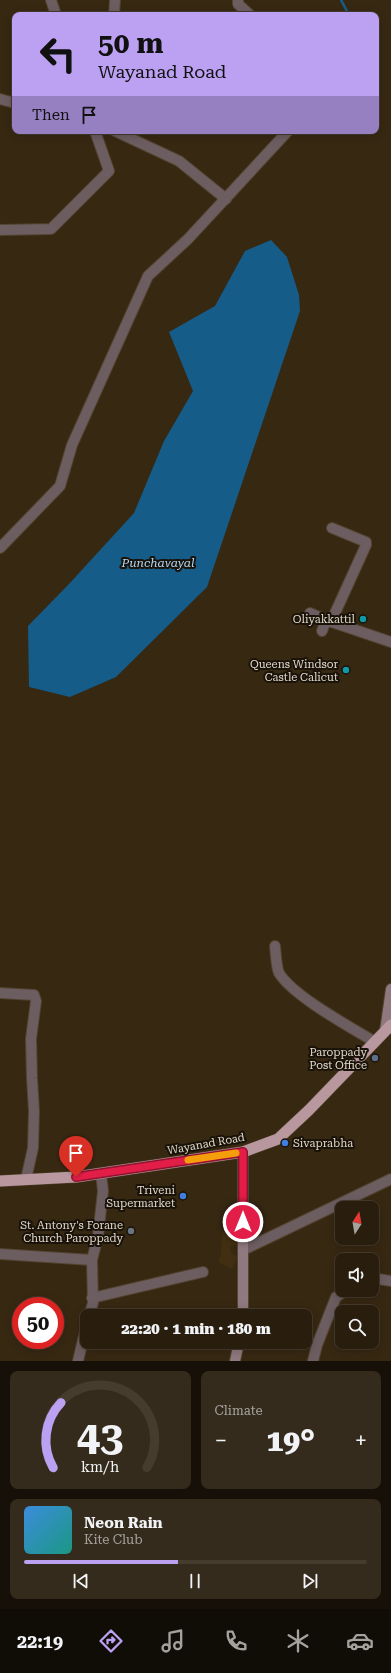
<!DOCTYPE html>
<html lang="en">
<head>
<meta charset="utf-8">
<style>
  body { margin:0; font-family:"Roboto Serif",serif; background:#352b1c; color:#f1f3f6; height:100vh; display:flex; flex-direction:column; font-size:15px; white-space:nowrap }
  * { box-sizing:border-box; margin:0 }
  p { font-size:13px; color:#a5a29e }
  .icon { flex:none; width:22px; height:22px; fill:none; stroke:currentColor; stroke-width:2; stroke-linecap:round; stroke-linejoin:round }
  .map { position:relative; height:1361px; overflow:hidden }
  .panel { display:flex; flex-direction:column; gap:10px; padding:10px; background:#171008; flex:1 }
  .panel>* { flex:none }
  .hud { position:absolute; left:12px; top:12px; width:367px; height:122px; border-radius:8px; box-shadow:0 2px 10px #0003,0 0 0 1px #453c2e; background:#bca0f2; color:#111; overflow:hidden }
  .needle { width:26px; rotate:11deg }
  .fabs { position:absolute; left:335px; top:1201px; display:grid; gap:8px }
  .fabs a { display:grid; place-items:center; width:44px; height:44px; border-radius:8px; background:#291e0e; box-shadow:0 2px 10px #0003,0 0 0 1px #453c2e; font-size:20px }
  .speed { position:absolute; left:12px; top:1297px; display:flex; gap:8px; font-size:20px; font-weight:700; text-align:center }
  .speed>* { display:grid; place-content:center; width:52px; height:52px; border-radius:50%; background:#291e0e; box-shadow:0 2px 10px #0003,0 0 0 1px #453c2e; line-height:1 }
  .speed .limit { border:6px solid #d22; background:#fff; color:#111 }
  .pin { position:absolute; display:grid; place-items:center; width:34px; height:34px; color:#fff; margin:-41px -17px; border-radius:50% 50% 50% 0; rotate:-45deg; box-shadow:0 0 4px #0007 }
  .pin .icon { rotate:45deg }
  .me { position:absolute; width:44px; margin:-22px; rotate:0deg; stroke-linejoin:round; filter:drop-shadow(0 0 3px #0008) }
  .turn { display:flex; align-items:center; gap:14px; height:84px; padding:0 20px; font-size:18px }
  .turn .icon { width:52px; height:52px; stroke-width:2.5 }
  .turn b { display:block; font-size:28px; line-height:34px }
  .then { display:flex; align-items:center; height:38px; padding:0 20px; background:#0003; gap:8px; font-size:15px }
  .big { font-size:30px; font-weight:800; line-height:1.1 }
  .panel .widget { flex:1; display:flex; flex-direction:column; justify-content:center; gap:6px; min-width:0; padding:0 14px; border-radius:8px; background:#352b1c }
  .panel .dial { align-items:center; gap:0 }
  .dial svg { height:104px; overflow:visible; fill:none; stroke:#453c2e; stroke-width:7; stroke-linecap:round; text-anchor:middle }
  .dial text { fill:#f1f3f6; stroke:none }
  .song { display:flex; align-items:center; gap:12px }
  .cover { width:48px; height:48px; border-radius:6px; background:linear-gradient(135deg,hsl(210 70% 55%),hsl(170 70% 35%)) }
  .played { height:4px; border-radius:2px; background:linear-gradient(90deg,#bca0f2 45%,#453c2e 45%) }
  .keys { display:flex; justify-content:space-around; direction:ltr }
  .heat { display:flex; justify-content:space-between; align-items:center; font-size:22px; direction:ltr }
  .panel .tiles { flex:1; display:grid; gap:10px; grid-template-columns:1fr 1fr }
  .widget:last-child { grid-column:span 2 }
  .trip { position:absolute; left:80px; top:1309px; width:232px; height:40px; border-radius:8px; background:#291e0e; box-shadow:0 2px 10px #0003,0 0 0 1px #453c2e; font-weight:800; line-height:40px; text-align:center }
  .dock { display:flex; height:64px; justify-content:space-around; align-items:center; background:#100c06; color:#a5a29e }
  .dock .icon { width:28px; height:28px }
  .dock .selected { color:#bca0f2 }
  .dock b { font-size:18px; color:#f1f3f6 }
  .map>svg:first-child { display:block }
  .built { fill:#422f11 }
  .water { fill:#165c89 }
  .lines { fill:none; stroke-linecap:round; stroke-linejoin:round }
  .stream { stroke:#165c89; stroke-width:2.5 }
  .minor-casing { stroke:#524430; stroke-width:12 }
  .secondary-casing { stroke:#524430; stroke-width:12 }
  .trunk-casing { stroke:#524430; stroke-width:12 }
  .minor { stroke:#6c5d60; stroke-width:10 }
  .secondary { stroke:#90797e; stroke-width:10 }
  .trunk { stroke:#b8989e; stroke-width:11 }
  .route-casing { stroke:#92132f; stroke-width:10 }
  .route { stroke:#e11d48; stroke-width:7 }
  .slow { stroke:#f59e0b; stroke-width:7 }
  .culture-dot { fill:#0f9aa8; stroke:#191209; stroke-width:1.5 }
  .service-dot { fill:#5c6f8a; stroke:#191209; stroke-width:1.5 }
  .shop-dot { fill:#3f7fe0; stroke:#191209; stroke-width:1.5 }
  .worship-dot { fill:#6b7280; stroke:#191209; stroke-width:1.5 }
  .labels { text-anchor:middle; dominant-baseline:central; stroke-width:4; stroke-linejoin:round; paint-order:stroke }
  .poi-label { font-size:11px; fill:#e2d8cb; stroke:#191209; text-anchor:end }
  .street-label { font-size:11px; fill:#e2d8cb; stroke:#191209 }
  .water-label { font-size:12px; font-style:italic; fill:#b1d9fa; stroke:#191209 }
</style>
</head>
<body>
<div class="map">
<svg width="391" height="1361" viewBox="0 0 391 1361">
  <rect width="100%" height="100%" fill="#372812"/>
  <polygon class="built" points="222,1232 241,1233 241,1245 231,1245 231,1253 238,1257 232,1269 218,1262 221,1255"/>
  <polygon class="water" points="271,240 287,257 299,295 300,311 207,587 116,677 70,697 29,687 28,626 69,584 134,513 164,441 193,391 169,332 215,306 245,251"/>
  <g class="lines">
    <polyline class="stream" points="341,0 349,15"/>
    <g class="minor-casing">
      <g id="minor">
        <polyline points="51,0 56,15"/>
        <polyline points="238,0 238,4 250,15"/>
        <polyline points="114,15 115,0"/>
        <polyline points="0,99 15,103"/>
        <polyline points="115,131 179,161 226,199"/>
        <polyline points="0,230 51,229 109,171 95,131"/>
        <polyline points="0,548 60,486 72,445 148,276 188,239 288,131"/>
        <polyline points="310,613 326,620"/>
        <polyline points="331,622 366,545 366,542 332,528"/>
        <polyline points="322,631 326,620 391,642"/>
        <path d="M275,946C276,954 276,966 279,973C293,996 350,1027 375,1042"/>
        <polyline points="0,993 34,995 36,1001 31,1039 32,1078 34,1111 33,1148 26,1179"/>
        <polyline points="243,1250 391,1179"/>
        <polyline points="0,1254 92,1260"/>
        <polyline points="372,1278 391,1281"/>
        <polyline points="92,1298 203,1272"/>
        <polyline points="89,1316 93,1303 92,1260 98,1236 103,1191 101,1173"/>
        <polyline points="78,1361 87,1323"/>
        <polyline points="313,1361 317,1345 336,1297 347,1290"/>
      </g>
    </g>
    <g class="secondary-casing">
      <g id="secondary">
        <polyline points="385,1031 391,989"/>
        <polyline points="243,1316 243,1152"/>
        <polyline points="235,1361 239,1342"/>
      </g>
    </g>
    <g class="trunk-casing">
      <polyline id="trunk" points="0,1181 76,1177 243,1152 278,1139 309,1110 391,1025"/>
    </g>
    <use href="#minor" class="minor"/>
    <use href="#secondary" class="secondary"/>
    <use href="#trunk" class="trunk"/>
  </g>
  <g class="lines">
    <g class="route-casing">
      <polyline id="route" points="76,1177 243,1152 243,1222"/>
    </g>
    <use href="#route" class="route"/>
    <polyline class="slow" points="188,1160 236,1153"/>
  </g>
  <g class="culture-dot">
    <circle cx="363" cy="619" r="4"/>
    <circle cx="346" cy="670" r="4"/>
  </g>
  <circle class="service-dot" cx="375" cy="1058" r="4"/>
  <g class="shop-dot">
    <circle cx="285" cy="1143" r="4"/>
    <circle cx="183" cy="1196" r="4"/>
  </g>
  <circle class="worship-dot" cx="131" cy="1231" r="4"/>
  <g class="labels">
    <g class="poi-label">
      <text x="355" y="619">Oliyakkattil</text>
      <text x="338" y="664">Queens Windsor<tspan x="338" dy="13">Castle Calicut</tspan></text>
      <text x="367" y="1052">Paroppady<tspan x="367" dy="13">Post Office</tspan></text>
      <text x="293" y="1143" text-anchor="start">Sivaprabha</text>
      <text x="175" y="1190">Triveni<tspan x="175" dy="13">Supermarket</tspan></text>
      <text x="123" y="1225">St. Antony's Forane<tspan x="123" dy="13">Church Paroppady</tspan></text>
    </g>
    <g class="street-label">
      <text transform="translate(206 1144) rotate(-10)">Wayanad Road</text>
    </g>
    <g class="water-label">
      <text x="158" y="563">Punchavayal</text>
    </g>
  </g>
</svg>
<div class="fabs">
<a><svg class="needle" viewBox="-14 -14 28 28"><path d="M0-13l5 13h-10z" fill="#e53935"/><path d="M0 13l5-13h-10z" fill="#a5a29e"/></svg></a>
<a><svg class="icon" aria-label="sound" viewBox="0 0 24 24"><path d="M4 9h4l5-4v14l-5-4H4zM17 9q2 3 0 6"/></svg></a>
<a><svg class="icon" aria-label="search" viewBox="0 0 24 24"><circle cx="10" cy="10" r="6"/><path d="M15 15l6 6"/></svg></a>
</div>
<div class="speed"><div class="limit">50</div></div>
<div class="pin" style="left:76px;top:1177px;background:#d93025"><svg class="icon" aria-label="arrive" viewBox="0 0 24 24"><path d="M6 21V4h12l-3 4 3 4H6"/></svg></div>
<svg class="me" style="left:243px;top:1222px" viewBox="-20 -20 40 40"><circle r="17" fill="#e11d48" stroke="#fff" stroke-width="3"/><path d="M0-11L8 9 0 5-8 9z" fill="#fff"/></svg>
<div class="trip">22:20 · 1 min · 180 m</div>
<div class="hud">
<div class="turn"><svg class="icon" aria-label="left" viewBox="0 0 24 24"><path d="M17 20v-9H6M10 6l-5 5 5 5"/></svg><div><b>50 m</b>Wayanad Road</div></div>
<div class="then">Then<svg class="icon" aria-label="arrive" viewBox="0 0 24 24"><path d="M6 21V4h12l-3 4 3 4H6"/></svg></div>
</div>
</div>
<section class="panel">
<div class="tiles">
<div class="widget dial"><svg viewBox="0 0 100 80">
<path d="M14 69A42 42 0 1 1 86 69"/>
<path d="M14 69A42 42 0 0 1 20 19" stroke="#bca0f2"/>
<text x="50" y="56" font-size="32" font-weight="700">43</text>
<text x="50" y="72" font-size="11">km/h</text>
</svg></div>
<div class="widget"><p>Climate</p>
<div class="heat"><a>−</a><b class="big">19°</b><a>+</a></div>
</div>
<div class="widget">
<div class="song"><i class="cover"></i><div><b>Neon Rain</b><p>Kite Club</p></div></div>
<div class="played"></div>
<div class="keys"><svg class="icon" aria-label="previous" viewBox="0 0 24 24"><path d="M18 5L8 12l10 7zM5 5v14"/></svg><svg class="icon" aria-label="pause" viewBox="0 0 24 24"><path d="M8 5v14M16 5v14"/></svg><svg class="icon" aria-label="next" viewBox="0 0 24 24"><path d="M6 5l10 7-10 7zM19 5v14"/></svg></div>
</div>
</div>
</section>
<nav class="dock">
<b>22:19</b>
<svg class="icon selected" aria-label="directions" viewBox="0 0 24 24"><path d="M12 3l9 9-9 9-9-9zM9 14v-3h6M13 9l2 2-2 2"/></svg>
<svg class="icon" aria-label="music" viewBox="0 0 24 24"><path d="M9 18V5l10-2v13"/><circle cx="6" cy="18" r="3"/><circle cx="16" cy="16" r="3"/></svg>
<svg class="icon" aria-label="phone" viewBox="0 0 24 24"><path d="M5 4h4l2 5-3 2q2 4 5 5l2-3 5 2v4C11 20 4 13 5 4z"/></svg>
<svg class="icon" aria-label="climate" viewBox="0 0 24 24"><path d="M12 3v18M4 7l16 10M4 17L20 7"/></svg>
<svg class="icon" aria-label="car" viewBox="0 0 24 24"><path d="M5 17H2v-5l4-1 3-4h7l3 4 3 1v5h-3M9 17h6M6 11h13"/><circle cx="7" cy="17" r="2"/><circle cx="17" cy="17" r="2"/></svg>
</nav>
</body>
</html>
